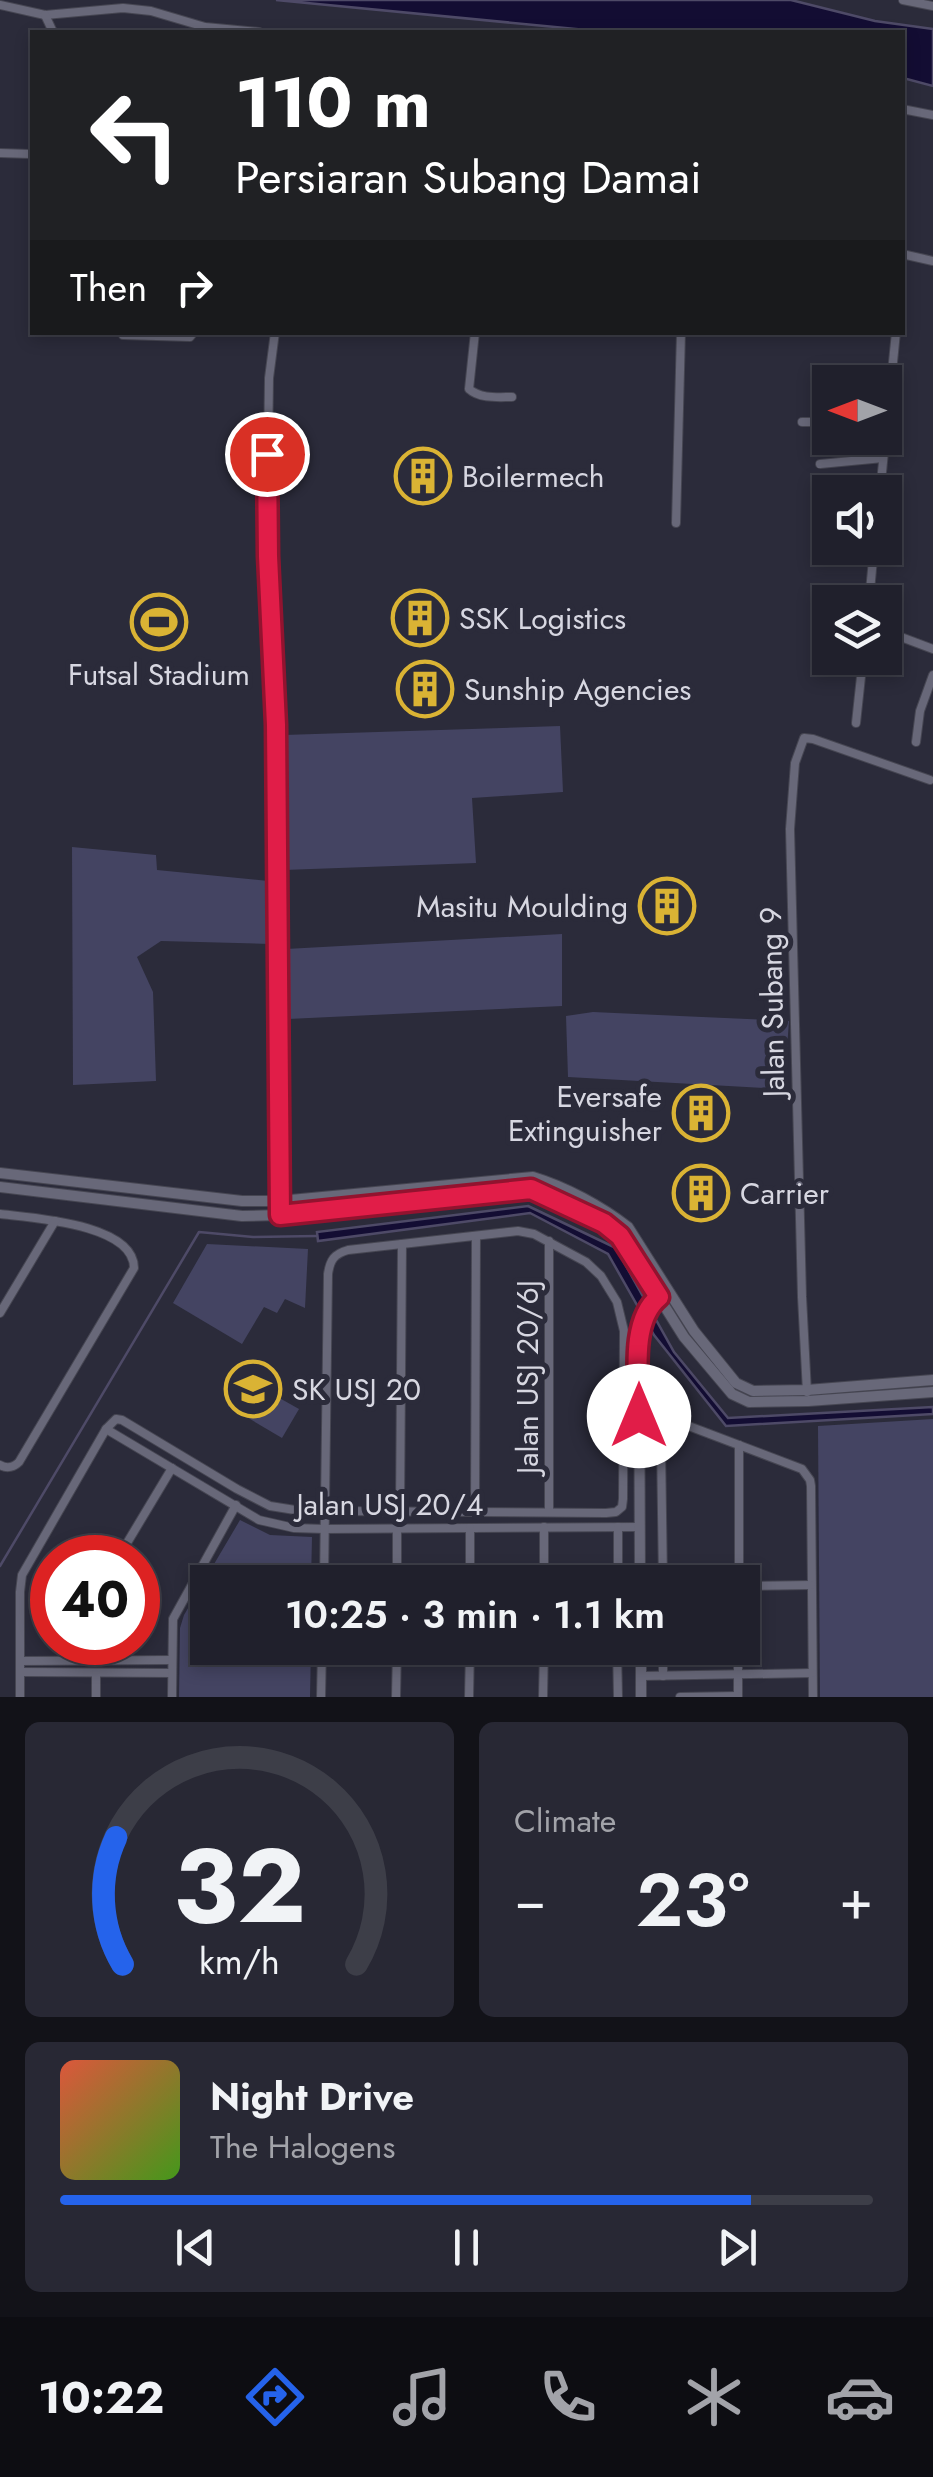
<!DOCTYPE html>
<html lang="en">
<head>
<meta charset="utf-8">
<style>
  body { margin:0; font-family:Jost,sans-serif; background:#282834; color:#f1f3f6; height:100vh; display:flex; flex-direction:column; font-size:38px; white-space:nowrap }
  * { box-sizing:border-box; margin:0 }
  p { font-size:32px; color:#a2a3a9 }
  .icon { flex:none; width:55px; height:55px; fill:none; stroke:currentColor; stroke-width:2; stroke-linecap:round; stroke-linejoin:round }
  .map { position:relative; height:1697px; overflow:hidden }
  .drawer { display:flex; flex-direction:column; gap:25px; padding:25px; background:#121218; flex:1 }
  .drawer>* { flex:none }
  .top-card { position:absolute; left:30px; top:30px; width:875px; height:305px; border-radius:0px; box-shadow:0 5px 15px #0003,0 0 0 2px #3d3e48; background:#202124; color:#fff; overflow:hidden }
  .needle { width:65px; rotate:270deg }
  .controls { position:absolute; left:812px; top:365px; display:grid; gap:20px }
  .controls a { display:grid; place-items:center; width:90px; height:90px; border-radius:0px; background:#20202c; box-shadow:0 5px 15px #0003,0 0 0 2px #3d3e48; font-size:50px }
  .speed { position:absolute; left:30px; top:1535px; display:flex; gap:20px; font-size:50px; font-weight:700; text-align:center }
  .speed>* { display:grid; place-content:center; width:130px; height:130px; border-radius:50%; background:#20202c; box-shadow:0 5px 15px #0003,0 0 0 2px #3d3e48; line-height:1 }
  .speed .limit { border:15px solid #d22; background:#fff; color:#111 }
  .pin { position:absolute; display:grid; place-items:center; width:85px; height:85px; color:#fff; margin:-42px; border:5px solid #fff; border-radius:50%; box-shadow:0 2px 10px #0007 }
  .me { position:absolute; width:110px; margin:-55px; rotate:0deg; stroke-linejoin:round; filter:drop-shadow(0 0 8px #0008) }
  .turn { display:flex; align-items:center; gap:35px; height:210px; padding:0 40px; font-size:45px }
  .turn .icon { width:130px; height:130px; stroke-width:2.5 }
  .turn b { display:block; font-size:70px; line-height:85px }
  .then { display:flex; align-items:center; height:95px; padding:0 40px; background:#0003; gap:20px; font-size:38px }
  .big { font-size:75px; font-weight:600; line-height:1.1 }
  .drawer .tile { flex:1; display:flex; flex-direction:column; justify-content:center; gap:15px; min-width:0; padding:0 35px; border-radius:15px; background:#282834 }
  .drawer .dial { align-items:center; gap:0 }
  .dial svg { height:260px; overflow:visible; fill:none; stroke:#3d3e48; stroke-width:7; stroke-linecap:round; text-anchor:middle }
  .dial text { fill:#f1f3f6; stroke:none }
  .song { display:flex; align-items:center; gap:30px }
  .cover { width:120px; height:120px; border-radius:15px; background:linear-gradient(135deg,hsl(10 70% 55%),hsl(100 70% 35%)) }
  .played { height:10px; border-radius:5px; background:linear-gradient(90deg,#2563eb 85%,#3d3e48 85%) }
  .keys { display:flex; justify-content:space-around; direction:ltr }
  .heat { display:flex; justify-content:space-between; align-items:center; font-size:55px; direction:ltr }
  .drawer .tiles { flex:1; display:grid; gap:25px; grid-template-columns:1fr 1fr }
  .tile:last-child { grid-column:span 2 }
  .trip { position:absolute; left:190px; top:1565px; width:570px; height:100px; border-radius:0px; background:#20202c; box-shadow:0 5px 15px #0003,0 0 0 2px #3d3e48; font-weight:600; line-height:100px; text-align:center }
  .tabs { display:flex; height:160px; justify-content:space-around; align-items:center; background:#0d0d12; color:#a2a3a9 }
  .tabs .icon { width:70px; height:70px }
  .tabs .active { color:#2563eb }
  .tabs b { font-size:45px; color:#f1f3f6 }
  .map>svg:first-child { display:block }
  .green { fill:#444462 }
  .water { fill:#130d33; stroke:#4e4a67; stroke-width:2.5 }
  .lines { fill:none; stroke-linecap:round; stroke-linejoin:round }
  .stream { stroke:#4e4a67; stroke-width:2.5 }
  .street-casing { stroke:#464652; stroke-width:10 }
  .secondary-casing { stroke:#464652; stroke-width:12 }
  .street { stroke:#686879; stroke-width:8 }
  .secondary { stroke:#686879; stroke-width:10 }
  .route-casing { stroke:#92132f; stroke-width:25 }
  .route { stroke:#e11d48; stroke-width:18 }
  .labels { text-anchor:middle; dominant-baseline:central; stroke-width:10; stroke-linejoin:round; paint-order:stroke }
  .poi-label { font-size:30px; fill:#d7d7e1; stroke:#2b2b3a; text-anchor:start }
  .street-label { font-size:30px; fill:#d7d7e1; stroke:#2b2b3a }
</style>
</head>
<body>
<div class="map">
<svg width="933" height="1697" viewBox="0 0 933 1697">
  <rect width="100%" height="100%" fill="#2b2b3a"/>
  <g class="green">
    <polygon points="560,726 563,792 472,798 476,863 284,870 284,735"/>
    <polygon points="72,847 156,855 157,870 268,881 270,944 161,941 137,957 153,992 156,1081 73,1085"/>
    <polygon points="562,934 562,1006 288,1019 286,949"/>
    <polygon points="593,1012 789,1021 784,1089 568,1077 566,1016"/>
    <polygon points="207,1244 308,1249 305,1308 285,1299 277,1313 264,1307 242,1344 173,1303"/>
    <polygon points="244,1378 299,1409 282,1438 228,1406"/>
    <polygon points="933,1419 933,1697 820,1697 818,1426"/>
    <polygon points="240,1520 270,1535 312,1537 311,1582 208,1582 208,1648 311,1648 310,1697 179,1697 180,1628 184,1615"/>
  </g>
  <g class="water">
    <polygon points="276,0 791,0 875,21 933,29 933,86 903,78 902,32 607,32"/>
    <polygon points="528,1206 616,1248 674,1352 728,1418 933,1407 933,1414 726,1426 654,1335 608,1254 530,1213 318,1241 317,1232"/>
  </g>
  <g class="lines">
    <polyline class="stream" points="0,1566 199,1232 253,1237 317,1236"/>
    <g class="street-casing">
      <g id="street">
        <polyline points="903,0 933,6"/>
        <polyline points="0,5 45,15 123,8 151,11 205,27 259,32"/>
        <polyline points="45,15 53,32"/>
        <polyline points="902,109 933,115"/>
        <polyline points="0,153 30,154"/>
        <polyline points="902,254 933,261"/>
        <polyline points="275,332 269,378 267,527 275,725 280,1206"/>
        <path d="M475,332L469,389C480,399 498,397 512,397"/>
        <polyline points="123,335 190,337 194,332"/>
        <polyline points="802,422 830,422"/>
        <polyline points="820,464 883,458"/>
        <polyline points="880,492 896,332"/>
        <polyline points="676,523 681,332"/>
        <polyline points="869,602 874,548"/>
        <polyline points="885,631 933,649"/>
        <polyline points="856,723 863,658"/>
        <polyline points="916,742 920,711 933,675"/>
        <path d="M0,1214C33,1218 134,1224 134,1268L19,1462C14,1467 7,1469 0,1465"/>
        <polyline points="549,1241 549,1512"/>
        <polyline points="0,1313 55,1221"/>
        <polyline points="807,1392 802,1297 790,829 795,763 804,738 813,739 930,780"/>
        <polyline points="106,1429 259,1520 294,1528 325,1529 640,1527"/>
        <polyline points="739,1445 739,1582"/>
        <polyline points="400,1511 402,1244"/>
        <polyline points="475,1512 476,1236"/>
        <polyline points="397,1528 397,1582"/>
        <polyline points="470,1528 470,1582"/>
        <polyline points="118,1558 172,1468"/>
        <polyline points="544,1582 544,1527"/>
        <polyline points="618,1582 618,1527"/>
        <polyline points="663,1582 661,1445 662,1433 668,1423 686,1425 802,1469 810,1480 811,1486 813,1697"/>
        <polyline points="742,1586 811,1585"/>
        <polyline points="617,1648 618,1697"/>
        <polyline points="663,1648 663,1676"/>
        <polyline points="738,1648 738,1697"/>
        <polyline points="20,1661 172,1660"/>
        <polyline points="94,1661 94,1642"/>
        <polyline points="20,1672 172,1673"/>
        <polyline points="96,1673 96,1697"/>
        <polyline points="641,1676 812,1673"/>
        <path d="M20,1697V1592L22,1575L106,1429L116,1419L122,1420L237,1489L270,1506L295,1510L337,1511L606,1513L616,1512L622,1507L623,1499L624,1331L617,1302L601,1276L586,1262L534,1234L518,1231L348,1250C334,1254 330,1260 328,1274L324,1582"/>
        <polyline points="172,1697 173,1619 236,1505"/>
        <polyline points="321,1697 322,1648"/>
        <polyline points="396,1697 397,1648"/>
        <polyline points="469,1697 470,1648"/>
        <polyline points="543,1697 544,1648"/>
        <polyline points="680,1697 738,1696"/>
      </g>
    </g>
    <g class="secondary-casing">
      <g id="secondary">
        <path d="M0,1173L242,1201H280L533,1177C566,1187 601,1206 628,1227L694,1331L736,1383L753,1391L807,1390L933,1380"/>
        <polyline points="0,1187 242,1216 280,1215 531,1189 604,1223 621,1237 684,1337 732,1394 749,1402 808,1401 933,1392"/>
        <path d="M640,1582L639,1335C642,1317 648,1303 664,1294"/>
        <polyline points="641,1648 641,1697"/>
      </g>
    </g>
    <use href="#street" class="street"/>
    <use href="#secondary" class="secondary"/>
  </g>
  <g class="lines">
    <g class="route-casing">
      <path id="route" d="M267,454L268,556L276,725L280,1215L531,1189L604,1223L620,1236L659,1297C629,1321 639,1381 639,1416"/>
    </g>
    <use href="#route" class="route"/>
  </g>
  <defs>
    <g id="building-ring" transform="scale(2.875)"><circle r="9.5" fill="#2b2b3a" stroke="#dab334" stroke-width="1.5"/><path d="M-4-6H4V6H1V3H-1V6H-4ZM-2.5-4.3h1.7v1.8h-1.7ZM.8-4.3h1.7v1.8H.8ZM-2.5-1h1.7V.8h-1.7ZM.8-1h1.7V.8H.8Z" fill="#dab334"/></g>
    <g id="stadium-ring" transform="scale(2.875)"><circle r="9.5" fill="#2b2b3a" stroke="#dab334" stroke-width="1.5"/><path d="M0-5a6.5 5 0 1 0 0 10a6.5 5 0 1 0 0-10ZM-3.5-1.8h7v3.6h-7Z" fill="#dab334"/></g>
    <g id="school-ring" transform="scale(2.875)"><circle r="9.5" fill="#2b2b3a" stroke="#dab334" stroke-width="1.5"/><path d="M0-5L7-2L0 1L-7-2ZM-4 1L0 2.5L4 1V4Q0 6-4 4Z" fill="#dab334"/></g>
  </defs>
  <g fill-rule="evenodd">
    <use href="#building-ring" x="423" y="476"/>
    <use href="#building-ring" x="420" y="618"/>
    <use href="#stadium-ring" x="159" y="622"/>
    <use href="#building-ring" x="425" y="689"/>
    <use href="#building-ring" x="667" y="906"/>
    <use href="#building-ring" x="701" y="1113"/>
    <use href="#building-ring" x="701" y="1193"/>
    <use href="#school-ring" x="253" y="1389"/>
  </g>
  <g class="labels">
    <g class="poi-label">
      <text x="462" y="476">Boilermech</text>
      <text x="459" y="618">SSK Logistics</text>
      <text x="159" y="674" text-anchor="middle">Futsal Stadium</text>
      <text x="464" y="689">Sunship Agencies</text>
      <text x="628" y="906" text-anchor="end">Masitu Moulding</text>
      <text x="662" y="1096" text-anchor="end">Eversafe<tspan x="662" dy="34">Extinguisher</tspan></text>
      <text x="740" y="1193">Carrier</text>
      <text x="292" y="1389">SK USJ 20</text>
    </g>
    <g class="street-label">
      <text transform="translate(772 1002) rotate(-91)">Jalan Subang 9</text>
      <text transform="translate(527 1377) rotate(-90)">Jalan USJ 20/6J</text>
      <text x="390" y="1504">Jalan USJ 20/4</text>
    </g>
  </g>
</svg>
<div class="controls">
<a><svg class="needle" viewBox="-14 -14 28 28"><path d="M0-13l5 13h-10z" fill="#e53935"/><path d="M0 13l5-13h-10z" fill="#a2a3a9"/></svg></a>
<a><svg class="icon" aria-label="sound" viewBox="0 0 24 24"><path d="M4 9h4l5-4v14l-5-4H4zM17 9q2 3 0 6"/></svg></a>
<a><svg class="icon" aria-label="layers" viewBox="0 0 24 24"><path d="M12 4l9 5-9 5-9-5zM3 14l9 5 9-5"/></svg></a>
</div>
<div class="speed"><div class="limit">40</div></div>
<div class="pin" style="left:267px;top:454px;background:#d93025"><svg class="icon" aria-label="arrive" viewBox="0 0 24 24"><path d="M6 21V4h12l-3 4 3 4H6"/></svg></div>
<svg class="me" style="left:639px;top:1416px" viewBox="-20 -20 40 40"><circle r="19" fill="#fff"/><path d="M0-13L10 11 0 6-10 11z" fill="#e11d48"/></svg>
<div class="trip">10:25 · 3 min · 1.1 km</div>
<div class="top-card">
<div class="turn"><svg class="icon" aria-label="left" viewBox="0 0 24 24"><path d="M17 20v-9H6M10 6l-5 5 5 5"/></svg><div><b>110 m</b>Persiaran Subang Damai</div></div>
<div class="then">Then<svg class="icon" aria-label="right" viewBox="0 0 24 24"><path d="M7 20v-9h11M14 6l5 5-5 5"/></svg></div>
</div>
</div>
<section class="drawer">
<div class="tiles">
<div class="tile dial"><svg viewBox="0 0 100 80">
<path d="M14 69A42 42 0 1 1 86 69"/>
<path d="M14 69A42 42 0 0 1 12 30" stroke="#2563eb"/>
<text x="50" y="56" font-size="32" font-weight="700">32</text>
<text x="50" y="72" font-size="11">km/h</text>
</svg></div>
<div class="tile"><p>Climate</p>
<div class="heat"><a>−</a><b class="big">23°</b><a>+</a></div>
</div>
<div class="tile">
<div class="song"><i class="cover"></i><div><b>Night Drive</b><p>The Halogens</p></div></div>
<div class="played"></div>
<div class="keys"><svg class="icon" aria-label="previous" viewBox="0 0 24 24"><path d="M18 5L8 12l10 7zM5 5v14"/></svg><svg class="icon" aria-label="pause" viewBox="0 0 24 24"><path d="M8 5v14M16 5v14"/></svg><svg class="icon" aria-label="next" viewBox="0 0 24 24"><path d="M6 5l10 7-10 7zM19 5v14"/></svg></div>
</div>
</div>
</section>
<nav class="tabs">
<b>10:22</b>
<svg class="icon active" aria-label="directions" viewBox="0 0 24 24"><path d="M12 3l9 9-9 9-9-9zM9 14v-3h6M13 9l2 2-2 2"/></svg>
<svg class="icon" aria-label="music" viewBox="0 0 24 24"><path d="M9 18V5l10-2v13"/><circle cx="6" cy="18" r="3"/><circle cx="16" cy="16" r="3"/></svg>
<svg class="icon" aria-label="phone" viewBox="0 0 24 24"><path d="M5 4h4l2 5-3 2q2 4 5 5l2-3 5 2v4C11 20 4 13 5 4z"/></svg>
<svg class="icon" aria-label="climate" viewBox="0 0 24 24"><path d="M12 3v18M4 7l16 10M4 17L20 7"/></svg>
<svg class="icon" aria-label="car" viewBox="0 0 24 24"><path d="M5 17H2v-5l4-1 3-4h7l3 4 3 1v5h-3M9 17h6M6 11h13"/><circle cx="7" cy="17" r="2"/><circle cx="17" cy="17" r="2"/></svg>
</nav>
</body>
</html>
